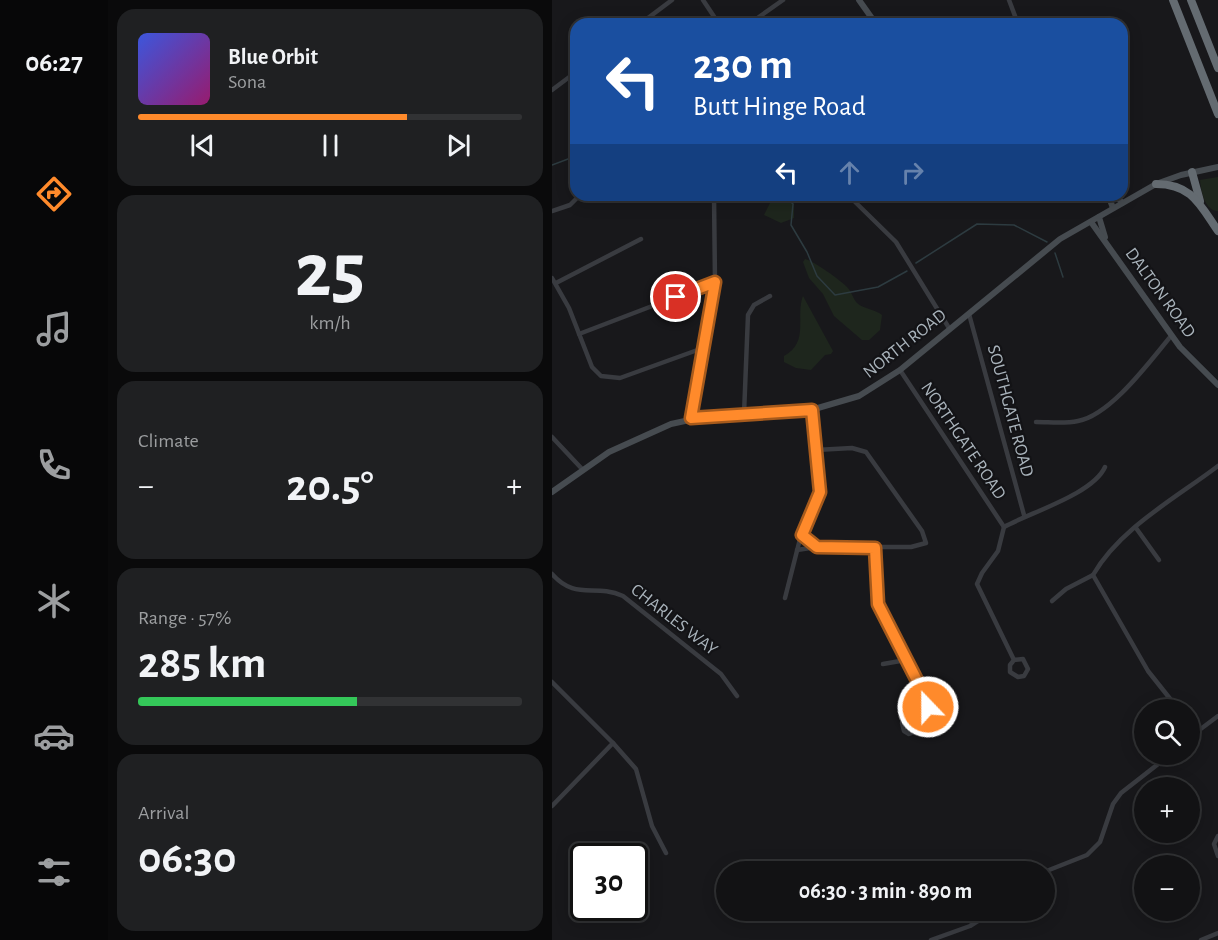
<!DOCTYPE html>
<html lang="en">
<head>
<meta charset="utf-8">
<style>
  body { margin:0; font-family:"Alegreya Sans",sans-serif; background:#1f2022; color:#f1f3f6; height:100vh; display:flex; flex-direction:column; font-size:22px; white-space:nowrap }
  * { box-sizing:border-box; margin:0 }
  p { font-size:20px; color:#9c9ea0 }
  .icon { flex:none; width:33px; height:33px; fill:none; stroke:currentColor; stroke-width:2; stroke-linecap:round; stroke-linejoin:round }
  .map { position:relative; flex:1; overflow:hidden }
  .drawer { display:flex; flex-direction:column; gap:9px; padding:9px; background:#0a0a0b; width:444px }
  .drawer>* { flex:none }
  .top-card { position:absolute; left:18px; top:18px; width:558px; height:183px; border-radius:18px; box-shadow:0 3px 15px #0003,0 0 0 2px #313234; background:#1a4fa0; color:#fff; overflow:hidden }
  .buttons { position:absolute; left:582px; top:699px; display:grid; gap:12px }
  .buttons a { display:grid; place-items:center; width:66px; height:66px; border-radius:50%; background:#121214; box-shadow:0 3px 15px #0003,0 0 0 2px #313234; font-size:30px }
  .speed { position:absolute; left:18px; top:843px; display:flex; gap:12px; font-size:30px; font-weight:700; text-align:center }
  .speed>* { display:grid; place-content:center; width:78px; height:78px; border-radius:50%; background:#121214; box-shadow:0 3px 15px #0003,0 0 0 2px #313234; line-height:1 }
  .speed .limit { border:3px solid #111; border-radius:9px; background:#fff; color:#111 }
  .pin { position:absolute; display:grid; place-items:center; width:51px; height:51px; color:#fff; margin:-26px; border:3px solid #fff; border-radius:50%; box-shadow:0 2px 6px #0007 }
  .me { position:absolute; width:66px; margin:-33px; rotate:338deg; stroke-linejoin:round; filter:drop-shadow(0 0 4px #0008) }
  .turn { display:flex; align-items:center; gap:21px; height:126px; padding:0 24px; font-size:27px }
  .turn .icon { width:78px; height:78px; stroke-width:2.5 }
  .turn b { display:block; font-size:42px; line-height:51px }
  .lanes { display:flex; align-items:center; height:57px; padding:0 24px; background:#0003; justify-content:center; gap:30px; direction:ltr }
  .lanes .off { opacity:.35 }
  .big { font-size:45px; font-weight:600; line-height:1.1 }
  .drawer .widget { flex:1; display:flex; flex-direction:column; justify-content:center; gap:9px; min-width:0; padding:0 21px; border-radius:18px; background:#1f2022 }
  .drawer .dial { align-items:center; gap:0 }
  .dial b { font-size:78px; line-height:1 }
  .song { display:flex; align-items:center; gap:18px }
  .cover { width:72px; height:72px; border-radius:9px; background:linear-gradient(135deg,hsl(230 70% 55%),hsl(320 70% 35%)) }
  .played { height:6px; border-radius:3px; background:linear-gradient(90deg,#ff8a2b 70%,#313234 70%) }
  .keys { display:flex; justify-content:space-around; direction:ltr }
  .heat { display:flex; justify-content:space-between; align-items:center; font-size:33px; direction:ltr }
  .charge { height:9px; border-radius:4px; background:linear-gradient(90deg,#34c759 57%,#313234 0) }
  .trip { position:absolute; left:164px; top:861px; width:339px; height:60px; border-radius:30px; background:#121214; box-shadow:0 3px 15px #0003,0 0 0 2px #313234; font-weight:600; line-height:60px; text-align:center }
  main { display:flex; flex:1; min-height:0 }
  .menu { display:flex; flex-direction:column; width:108px; justify-content:space-around; align-items:center; background:#070708; color:#9c9ea0 }
  .menu .icon { width:42px; height:42px }
  .menu .selected { color:#ff8a2b }
  .menu b { font-size:27px; color:#f1f3f6 }
  .map>svg:first-child { display:block }
  .green { fill:#1e261d }
  .lines { fill:none; stroke-linecap:round; stroke-linejoin:round }
  .stream { stroke:#2d3b40; stroke-width:1.5 }
  .street { stroke:#393b40; stroke-width:4.5 }
  .secondary { stroke:#464b50; stroke-width:6 }
  .highway { stroke:#646b71; stroke-width:8 }
  .route-casing { stroke:#a65a1c; stroke-width:15 }
  .route { stroke:#ff8a2b; stroke-width:10 }
  .labels { text-anchor:middle; dominant-baseline:central; stroke-width:4.5; stroke-linejoin:round; paint-order:stroke }
  .street-label { font-size:18px; fill:#a9b3bb; stroke:#131316 }
</style>
</head>
<body>
<main>
<nav class="menu">
<b>06:27</b>
<svg class="icon selected" aria-label="directions" viewBox="0 0 24 24"><path d="M12 3l9 9-9 9-9-9zM9 14v-3h6M13 9l2 2-2 2"/></svg>
<svg class="icon" aria-label="music" viewBox="0 0 24 24"><path d="M9 18V5l10-2v13"/><circle cx="6" cy="18" r="3"/><circle cx="16" cy="16" r="3"/></svg>
<svg class="icon" aria-label="phone" viewBox="0 0 24 24"><path d="M5 4h4l2 5-3 2q2 4 5 5l2-3 5 2v4C11 20 4 13 5 4z"/></svg>
<svg class="icon" aria-label="climate" viewBox="0 0 24 24"><path d="M12 3v18M4 7l16 10M4 17L20 7"/></svg>
<svg class="icon" aria-label="car" viewBox="0 0 24 24"><path d="M5 17H2v-5l4-1 3-4h7l3 4 3 1v5h-3M9 17h6M6 11h13"/><circle cx="7" cy="17" r="2"/><circle cx="17" cy="17" r="2"/></svg>
<svg class="icon" aria-label="filters" viewBox="0 0 24 24"><path d="M4 7h16M4 17h16"/><circle cx="9" cy="7" r="2"/><circle cx="15" cy="17" r="2"/></svg>
</nav>
<section class="drawer">
<div class="widget">
<div class="song"><i class="cover"></i><div><b>Blue Orbit</b><p>Sona</p></div></div>
<div class="played"></div>
<div class="keys"><svg class="icon" aria-label="previous" viewBox="0 0 24 24"><path d="M18 5L8 12l10 7zM5 5v14"/></svg><svg class="icon" aria-label="pause" viewBox="0 0 24 24"><path d="M8 5v14M16 5v14"/></svg><svg class="icon" aria-label="next" viewBox="0 0 24 24"><path d="M6 5l10 7-10 7zM19 5v14"/></svg></div>
</div>
<div class="widget dial"><b>25</b><p>km/h</p></div>
<div class="widget"><p>Climate</p>
<div class="heat"><a>−</a><b class="big">20.5°</b><a>+</a></div>
</div>
<div class="widget"><p>Range · 57%</p><b class="big">285 km</b><div class="charge"></div></div>
<div class="widget"><p>Arrival</p><b class="big">06:30</b></div>
</section>
<div class="map">
<svg width="666" height="940" viewBox="0 0 666 940">
  <rect width="100%" height="100%" fill="#18181b"/>
  <g class="green">
    <path d="M666,177V211C653,211 649,192 648,180Z"/>
    <polygon points="208,195 239,195 242,204 242,218 229,223 212,215 220,199"/>
    <path d="M253,259C262,261 288,280 295,287C300,292 301,299 305,303C311,309 323,309 330,315L328,330L317,340H310L282,316L271,294L257,278L251,262Z"/>
    <path d="M251,296L281,351L279,354L273,355L259,370L244,368L232,362V356C258,342 243,316 251,296Z"/>
  </g>
  <g class="lines">
    <g class="stream">
      <polyline points="0,165 24,156"/>
      <polyline points="232,195 241,204 239,225 255,252 265,276 283,295 326,287 355,271"/>
      <polyline points="503,253 511,277"/>
      <polyline points="364,263 425,224 462,225 495,242"/>
    </g>
    <g class="street">
      <polyline points="151,0 167,24"/>
      <polyline points="457,0 466,24"/>
      <polyline points="88,24 120,0"/>
      <polyline points="197,24 231,0"/>
      <polyline points="314,24 321,19"/>
      <polyline points="0,90 24,72"/>
      <polyline points="296,195 344,242 397,328"/>
      <polyline points="0,211 18,205 28,195"/>
      <polyline points="0,278 17,308 40,367 49,376 68,378 151,348"/>
      <polyline points="4,283 89,239"/>
      <polyline points="417,314 472,515"/>
      <polyline points="27,334 163,282"/>
      <polyline points="348,370 452,527"/>
      <polyline points="192,414 196,315 202,305 218,296"/>
      <polyline points="139,418 163,282 162,195"/>
      <path d="M484,422C498,422 512,424 526,421C559,415 598,361 619,336"/>
      <polyline points="0,437 31,470"/>
      <polyline points="452,527 446,551 430,573 425,584 462,660 458,665 458,672 466,677 472,676 476,669 471,659 462,660"/>
      <path d="M452,527C479,512 541,494 553,467"/>
      <polyline points="584,528 607,560"/>
      <polyline points="250,535 265,547"/>
      <polyline points="323,548 325,599 376,704 375,711 366,719 361,716 352,718 350,723 352,731 357,734 365,731 368,725 366,719"/>
      <polyline points="245,550 265,547 359,547 374,543 370,531 314,452 300,448 264,450"/>
      <path d="M0,574C24,601 42,583 71,596L169,674L185,696"/>
      <polyline points="233,598 248,539 268,494 259,410"/>
      <polyline points="500,601 514,589 541,575"/>
      <polyline points="331,664 354,660"/>
      <polyline points="0,682 61,743 0,806"/>
      <path d="M627,710L596,671L541,575C568,528 624,498 666,466"/>
      <polyline points="638,721 646,731 666,716"/>
      <polyline points="638,739 646,731"/>
      <polyline points="61,743 84,769 100,826 114,853"/>
      <polyline points="666,836 662,844 666,856"/>
      <polyline points="492,872 535,855 548,842 561,804 569,793 619,754"/>
      <polyline points="379,940 418,926 443,910"/>
      <polyline points="649,940 666,933"/>
    </g>
    <g class="secondary">
      <polyline points="307,0 324,24"/>
      <polyline points="556,195 561,208"/>
      <polyline points="564,195 570,203"/>
      <polyline points="547,217 553,237"/>
      <polyline points="539,222 628,347 666,385"/>
      <polyline points="0,492 57,452 119,424 156,416 259,410 307,396 348,370 508,239 604,184 629,175 666,167"/>
    </g>
    <g class="highway">
      <polyline points="621,0 666,114"/>
      <polyline points="639,0 666,68"/>
      <polyline points="640,172 648,201"/>
      <path d="M604,184C640,184 648,205 666,231"/>
    </g>
  </g>
  <g class="lines">
    <g class="route-casing">
      <polyline id="route" points="124,297 163,282 139,418 260,410 268,492 250,535 265,547 323,548 326,604 375,700 376,707"/>
    </g>
    <use href="#route" class="route"/>
  </g>
  <g class="labels">
    <g class="street-label">
      <text transform="translate(608 293) rotate(54)">DALTON ROAD</text>
      <text transform="translate(353 344) rotate(-38)">NORTH ROAD</text>
      <text transform="translate(458 411) rotate(75)">SOUTHGATE ROAD</text>
      <text transform="translate(411 441) rotate(56)">NORTHGATE ROAD</text>
      <text transform="translate(122 620) rotate(38)">CHARLES WAY</text>
    </g>
  </g>
</svg>
<div class="buttons">
<a><svg class="icon" aria-label="search" viewBox="0 0 24 24"><circle cx="10" cy="10" r="6"/><path d="M15 15l6 6"/></svg></a>
<a>+</a>
<a>−</a>
</div>
<div class="speed"><div class="limit">30</div></div>
<div class="pin" style="left:124px;top:297px;background:#d93025"><svg class="icon" aria-label="arrive" viewBox="0 0 24 24"><path d="M6 21V4h12l-3 4 3 4H6"/></svg></div>
<svg class="me" style="left:376px;top:707px" viewBox="-20 -20 40 40"><circle r="17" fill="#ff8a2b" stroke="#fff" stroke-width="3"/><path d="M0-11L8 9 0 5-8 9z" fill="#fff"/></svg>
<div class="trip">06:30 · 3 min · 890 m</div>
<div class="top-card">
<div class="turn"><svg class="icon" aria-label="left" viewBox="0 0 24 24"><path d="M17 20v-9H6M10 6l-5 5 5 5"/></svg><div><b>230 m</b>Butt Hinge Road</div></div>
<div class="lanes"><svg class="icon" aria-label="left" viewBox="0 0 24 24"><path d="M17 20v-9H6M10 6l-5 5 5 5"/></svg><svg class="icon off" aria-label="ahead" viewBox="0 0 24 24"><path d="M12 20V5M6 11l6-6 6 6"/></svg><svg class="icon off" aria-label="right" viewBox="0 0 24 24"><path d="M7 20v-9h11M14 6l5 5-5 5"/></svg></div>
</div>
</div>
</main>
</body>
</html>
